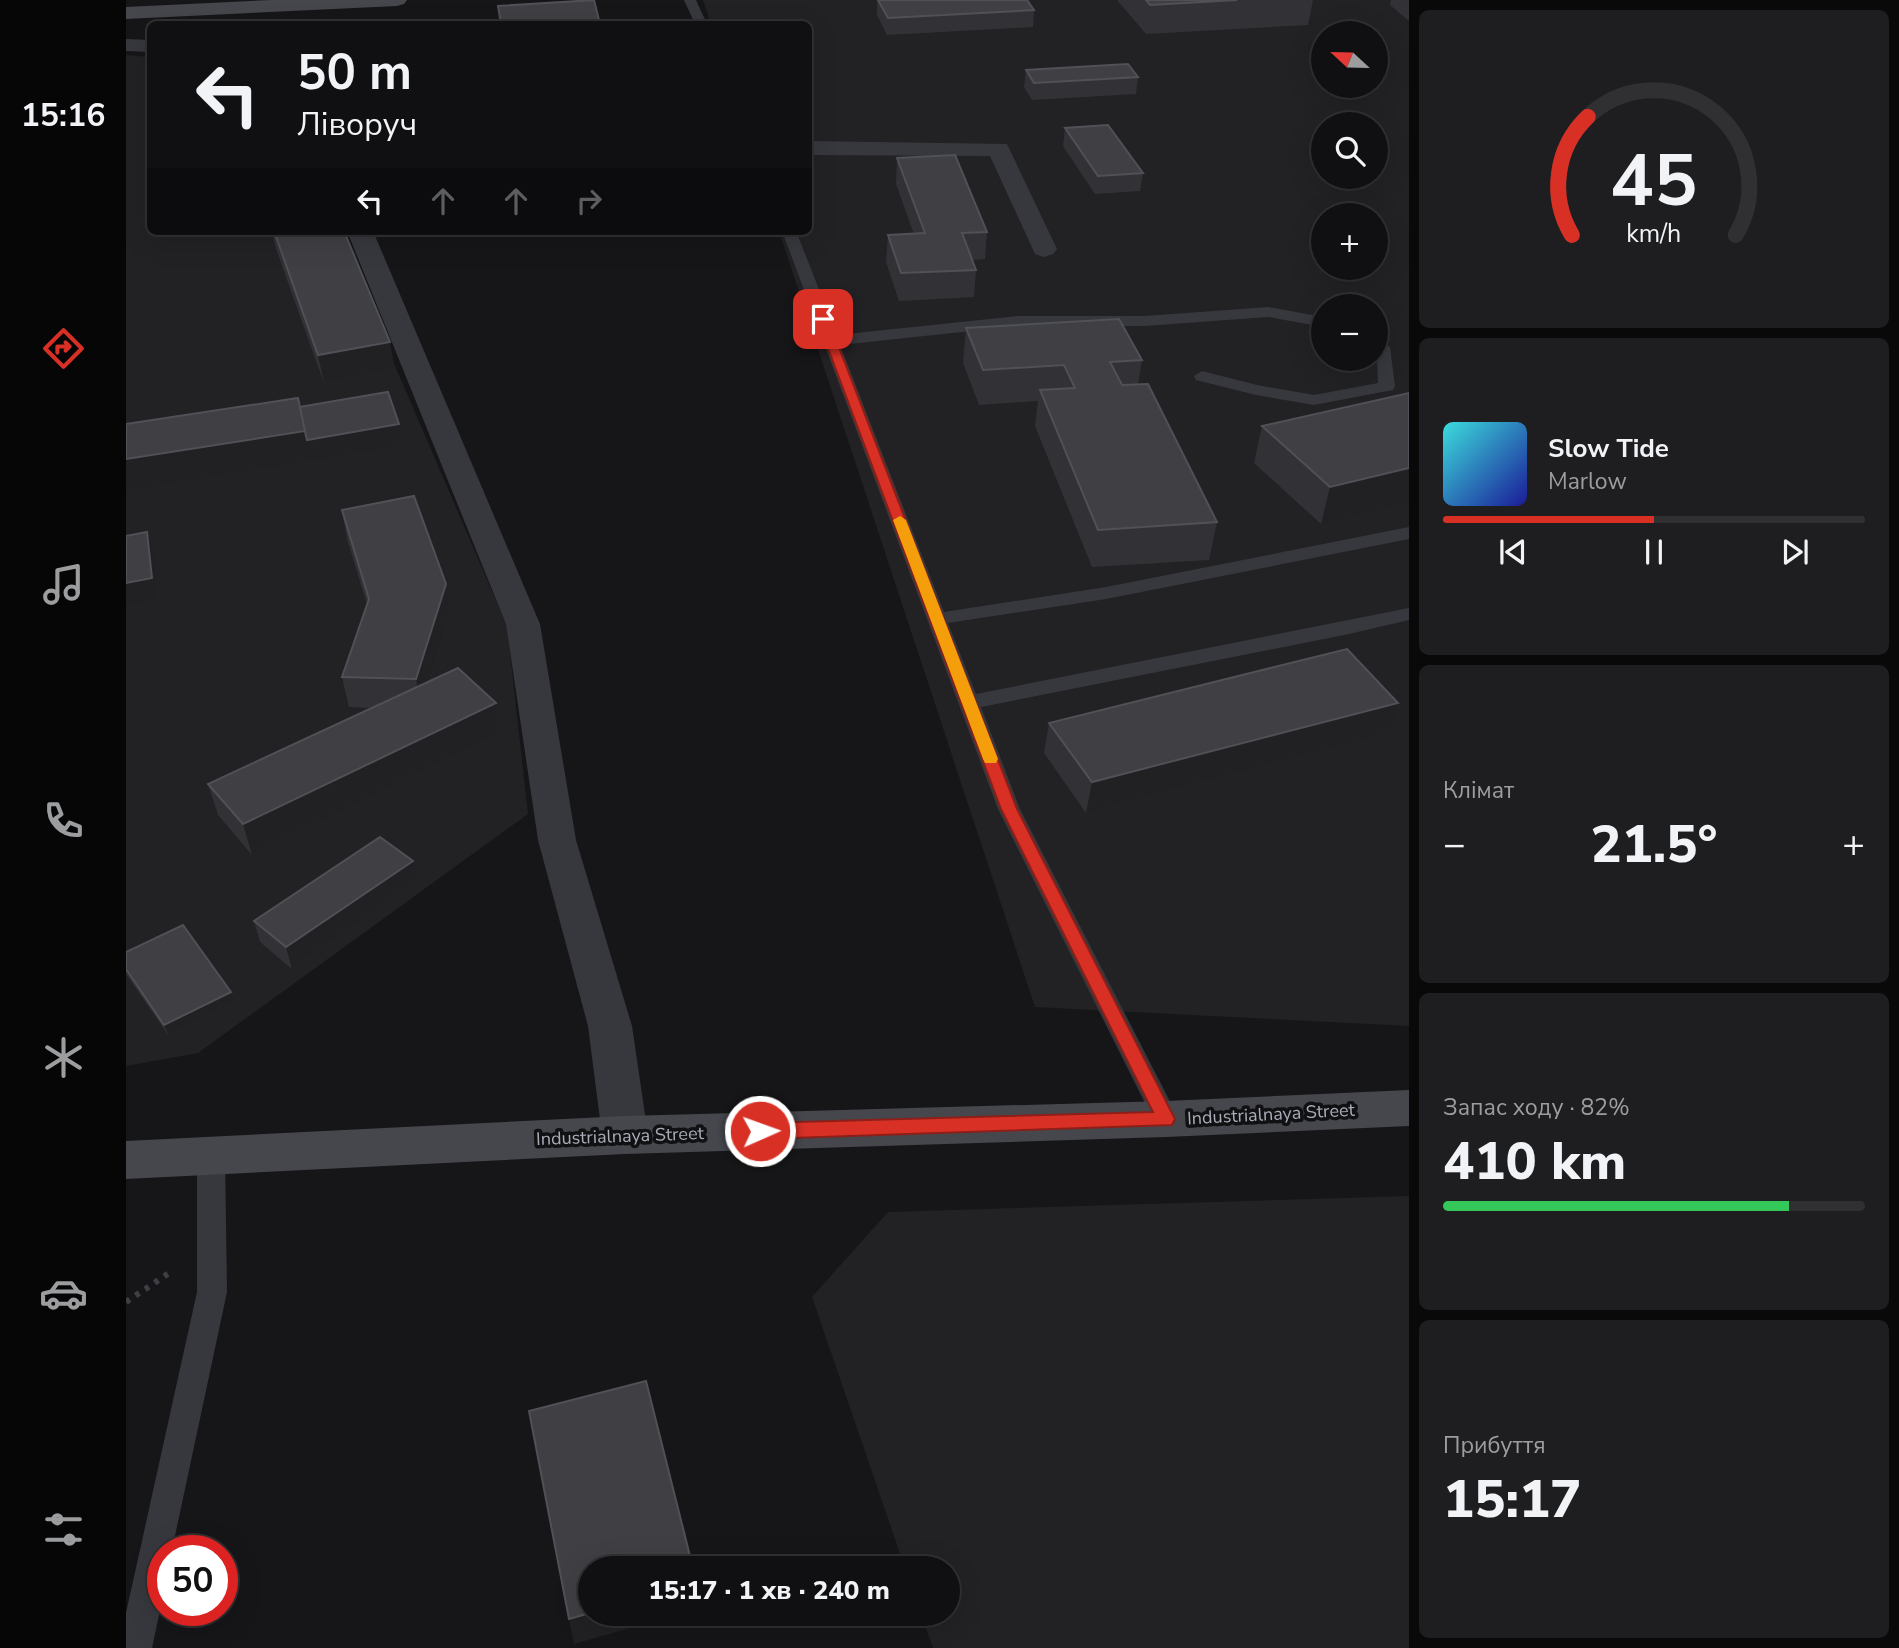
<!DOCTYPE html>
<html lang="uk">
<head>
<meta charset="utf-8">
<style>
  body { margin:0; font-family:"Nunito Sans",sans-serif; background:#1e1e20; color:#f1f3f6; height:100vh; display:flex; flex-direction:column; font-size:26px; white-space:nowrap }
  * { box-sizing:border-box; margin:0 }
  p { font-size:23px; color:#9c9d9f }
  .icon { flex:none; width:38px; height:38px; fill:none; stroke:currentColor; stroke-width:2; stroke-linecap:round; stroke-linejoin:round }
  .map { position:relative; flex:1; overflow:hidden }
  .sheet { display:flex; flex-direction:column; gap:10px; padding:10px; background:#09090a; width:490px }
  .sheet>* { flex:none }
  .banner { position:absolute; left:21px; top:21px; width:665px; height:214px; border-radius:10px; box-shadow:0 7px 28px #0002,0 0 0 2px #303032; background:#101012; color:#f1f3f6; overflow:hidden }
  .needle { width:46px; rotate:292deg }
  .controls { position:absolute; left:1185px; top:21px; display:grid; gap:14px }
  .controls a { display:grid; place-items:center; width:77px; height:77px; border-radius:50%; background:#101012; box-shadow:0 7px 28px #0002,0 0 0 2px #303032; font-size:35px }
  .speed { position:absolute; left:21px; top:1535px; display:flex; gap:14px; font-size:35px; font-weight:700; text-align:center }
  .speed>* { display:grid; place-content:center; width:91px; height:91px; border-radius:50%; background:#101012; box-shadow:0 7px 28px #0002,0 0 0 2px #303032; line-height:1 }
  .speed .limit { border:10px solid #d22; background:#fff; color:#111 }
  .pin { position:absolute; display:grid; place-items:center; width:60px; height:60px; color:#fff; margin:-30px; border-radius:14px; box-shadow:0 4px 10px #0006 }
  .me { position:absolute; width:77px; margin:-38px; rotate:88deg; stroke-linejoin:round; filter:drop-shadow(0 0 5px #0008) }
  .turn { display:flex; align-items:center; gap:24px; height:147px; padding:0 35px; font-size:32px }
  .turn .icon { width:91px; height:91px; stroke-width:2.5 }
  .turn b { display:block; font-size:49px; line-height:60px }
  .lanes { display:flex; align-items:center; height:66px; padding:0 35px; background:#0003; justify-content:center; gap:35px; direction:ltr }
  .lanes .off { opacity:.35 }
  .big { font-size:52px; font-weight:800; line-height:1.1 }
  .sheet .card { flex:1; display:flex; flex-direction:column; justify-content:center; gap:10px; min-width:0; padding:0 24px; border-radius:10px; background:#1e1e20 }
  .sheet .dial { align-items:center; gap:0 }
  .dial svg { height:182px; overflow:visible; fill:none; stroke:#303032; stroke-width:7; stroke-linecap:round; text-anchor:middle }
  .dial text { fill:#f1f3f6; stroke:none }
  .song { display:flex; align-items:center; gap:21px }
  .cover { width:84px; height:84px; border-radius:10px; background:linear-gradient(135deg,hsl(180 70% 55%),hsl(240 70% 35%)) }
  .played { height:7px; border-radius:4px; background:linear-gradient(90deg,#d93025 50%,#303032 50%) }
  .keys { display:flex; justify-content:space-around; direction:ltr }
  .heat { display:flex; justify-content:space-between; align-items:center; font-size:38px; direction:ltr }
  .charge { height:10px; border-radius:5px; background:linear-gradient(90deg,#34c759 82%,#303032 0) }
  .trip { position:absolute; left:452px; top:1556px; width:382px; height:70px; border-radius:35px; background:#101012; box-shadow:0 7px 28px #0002,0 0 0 2px #303032; font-weight:800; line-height:70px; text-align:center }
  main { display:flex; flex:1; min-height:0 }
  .tab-bar { display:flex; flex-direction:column; width:126px; justify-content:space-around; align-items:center; background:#060607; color:#9c9d9f }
  .tab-bar .icon { width:49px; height:49px }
  .tab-bar .on { color:#d93025 }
  .tab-bar b { font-size:32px; color:#f1f3f6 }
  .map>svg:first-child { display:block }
  .built { fill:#222225; fill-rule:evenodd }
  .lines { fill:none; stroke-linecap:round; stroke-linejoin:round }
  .path { stroke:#3d3f44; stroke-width:6; stroke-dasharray:4.5 7; stroke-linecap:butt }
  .lane { fill:#37383d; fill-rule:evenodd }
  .street { fill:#37383d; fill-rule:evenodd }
  .secondary { fill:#45474d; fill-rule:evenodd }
  .wall { fill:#323236 }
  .shaded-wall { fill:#212124 }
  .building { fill:#3f3f44; stroke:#4f5156; stroke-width:2 }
  .route { fill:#d93025; stroke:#8d1f18; stroke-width:2 }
  .slow { fill:#f59e0b }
  .labels { text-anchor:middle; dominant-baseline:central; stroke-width:7; stroke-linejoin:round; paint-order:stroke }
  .street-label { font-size:18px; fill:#a8adb8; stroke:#111113 }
</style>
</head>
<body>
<main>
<nav class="tab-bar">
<b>15:16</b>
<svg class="icon on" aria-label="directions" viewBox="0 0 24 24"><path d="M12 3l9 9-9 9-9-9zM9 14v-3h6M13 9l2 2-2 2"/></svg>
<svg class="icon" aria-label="music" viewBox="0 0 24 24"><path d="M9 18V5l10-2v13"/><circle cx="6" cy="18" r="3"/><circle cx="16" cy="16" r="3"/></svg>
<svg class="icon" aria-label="phone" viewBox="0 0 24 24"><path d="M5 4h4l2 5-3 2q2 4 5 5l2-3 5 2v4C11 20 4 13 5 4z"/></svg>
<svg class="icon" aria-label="climate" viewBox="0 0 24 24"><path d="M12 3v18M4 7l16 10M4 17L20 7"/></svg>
<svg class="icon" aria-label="car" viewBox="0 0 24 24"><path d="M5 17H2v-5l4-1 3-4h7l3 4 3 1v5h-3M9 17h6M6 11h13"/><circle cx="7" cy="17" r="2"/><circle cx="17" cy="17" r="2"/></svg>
<svg class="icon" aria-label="filters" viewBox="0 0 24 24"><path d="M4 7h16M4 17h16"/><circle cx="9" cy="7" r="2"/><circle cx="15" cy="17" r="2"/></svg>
</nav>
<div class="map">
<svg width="1283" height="1648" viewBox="0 0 1283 1648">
  <rect width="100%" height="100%" fill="#161618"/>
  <g class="built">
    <path d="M577,0H1283V1026L909,1007L653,231H682V24H585ZM1197,33H1250V86H1197ZM1197,124H1250V177H1197ZM1197,215H1250V268H1197ZM1197,306H1250V359H1197Z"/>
    <polygon points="0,55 24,57 24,231 211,231 381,626 402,814 72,1053 0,1066"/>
    <polygon points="1283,1196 1283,1648 807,1648 795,1614 821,1614 821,1568 779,1568 686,1297 762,1212"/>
  </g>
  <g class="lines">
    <polyline class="path" points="0,1302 46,1271"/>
    <g class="lane">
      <polygon points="558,0 570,0 581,24 569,24"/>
      <polygon points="656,231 670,231 711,335 893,316 1019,316 1142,307 1197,317 1197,327 1142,317 1019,326 893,326 714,345 818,612 980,587 1283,527 1283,539 980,599 822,623 850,694 1283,608 1283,620 1223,634 855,707 894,809 1053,1119 1049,1127 1040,1130 1031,1127 872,809"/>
      <polygon points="1250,339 1264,347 1269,386 1267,390 1188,405 1130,395 1070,380 1068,376 1076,371 1131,385 1188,395 1252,383"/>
      <polygon points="85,1145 95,1148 99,1156 101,1292 46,1550 37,1550 37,1596 26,1648 0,1648 0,1613 71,1292 71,1156 75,1148"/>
    </g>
    <g class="street">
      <polygon points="0,39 24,40 24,52 0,51"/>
      <polygon points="682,141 881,144 931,249 927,254 918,257 909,254 864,156 682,155"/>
      <polygon points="221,231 247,231 414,624 450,840 506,1026 522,1135 515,1148 499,1154 483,1148 476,1135 462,1026 412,840 380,624"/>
    </g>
    <g class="secondary">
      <polygon points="146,0 281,0 278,4 271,6 0,19 0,7"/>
      <polygon points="1283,1090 1283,1126 1040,1137 499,1154 0,1179 0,1141 499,1116 1040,1101"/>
    </g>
  </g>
  <g class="wall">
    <polygon points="751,0 908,10 907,27 761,35 751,15"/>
    <polygon points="991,0 1187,0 1182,25 1020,34"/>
    <polygon points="1265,0 1283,0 1283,21 1264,5"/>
    <polygon points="900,70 1012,77 1010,94 906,100 898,87"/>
    <polygon points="939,128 1017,173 1014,191 969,194 937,146"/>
    <polygon points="771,158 861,232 859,259 846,260 850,270 848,297 773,301 760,262 762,235 788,234 770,184"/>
    <polygon points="146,231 218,231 269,370 198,383 150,249"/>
    <polygon points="840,328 1016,360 1012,384 1091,522 1083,560 966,567 909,426 912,401 853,405 837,363"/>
    <polygon points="1283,393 1195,524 1128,463 1136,426"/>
    <polygon points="216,510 320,584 324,614 304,681 370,703 374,733 126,855 92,815 82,784 245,708 223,707 216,677 241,604 221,539"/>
    <polygon points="923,723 1263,734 960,813 918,753"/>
    <polygon points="291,883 166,969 134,942 128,921"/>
    <polygon points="0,952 109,1003 43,1036 0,974"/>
  </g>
  <g class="shaded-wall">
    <polygon points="264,342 269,370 198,383 192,355"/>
    <polygon points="273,424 276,445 0,490 0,459 179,431"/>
    <polygon points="1283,468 1283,502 1195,524 1204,487"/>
    <polygon points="21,532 27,553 32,599 0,605 0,583"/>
    <polygon points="320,584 324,614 295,710 290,679"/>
    <polygon points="370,703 374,733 126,855 117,824"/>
    <polygon points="1272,703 1263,734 960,813 966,782"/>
    <polygon points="287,861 291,883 166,969 160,947"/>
    <polygon points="105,992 109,1003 43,1036 38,1025"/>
    <polygon points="464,1614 553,1614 448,1644 443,1619"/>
  </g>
  <g class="building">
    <polygon points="468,0 474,24 375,24 372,6"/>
    <polygon points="752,0 901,0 908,10 762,18"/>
    <polygon points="1020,0 1111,0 1024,5"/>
    <polygon points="1002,64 1012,77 908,83 900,70"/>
    <polygon points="982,125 1017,173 972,176 939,128"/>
    <polygon points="829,155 861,232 836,233 850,270 775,273 762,235 799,233 771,158"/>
    <polygon points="148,231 218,231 264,342 192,355"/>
    <polygon points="993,319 1016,360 984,362 996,385 1022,384 1091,522 972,530 914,390 949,388 938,365 857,370 840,328"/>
    <polygon points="262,392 273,424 181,440 173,407"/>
    <polygon points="1283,393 1283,468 1204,487 1136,426"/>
    <polygon points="172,398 179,431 0,459 0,424"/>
    <polygon points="288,496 320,584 290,679 216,677 243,599 216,510"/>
    <polygon points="21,532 26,578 0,583 0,536"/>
    <polygon points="1221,649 1272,703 966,782 923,723"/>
    <polygon points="332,668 370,703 117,824 82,784"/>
    <polygon points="254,837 287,861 160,947 128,921"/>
    <polygon points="57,925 105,992 38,1025 0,969 0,952"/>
    <polygon points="520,1381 567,1568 464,1568 464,1613 443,1619 403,1411"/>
  </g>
  <polygon class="route" points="693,316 702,319 891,809 1049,1119 1046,1125 634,1139 627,1137 624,1131 627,1126 634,1123 1027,1112 875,809 691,319"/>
  <polygon class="slow" points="774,516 780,520 872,759 870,763 859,763 857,759 767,520"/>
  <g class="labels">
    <g class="street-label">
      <text transform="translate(1145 1114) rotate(-3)">Industrialnaya Street</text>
      <text transform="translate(494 1136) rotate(-2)">Industrialnaya Street</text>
    </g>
  </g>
</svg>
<div class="controls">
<a><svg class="needle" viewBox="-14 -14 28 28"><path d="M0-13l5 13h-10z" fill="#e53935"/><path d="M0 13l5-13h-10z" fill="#9c9d9f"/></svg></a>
<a><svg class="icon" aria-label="search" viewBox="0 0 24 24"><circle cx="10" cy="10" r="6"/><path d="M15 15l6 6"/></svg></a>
<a>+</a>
<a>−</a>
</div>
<div class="speed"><div class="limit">50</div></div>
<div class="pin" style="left:697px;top:319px;background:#d93025"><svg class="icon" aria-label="arrive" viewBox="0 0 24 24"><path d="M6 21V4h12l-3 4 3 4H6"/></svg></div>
<svg class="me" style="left:634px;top:1131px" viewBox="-20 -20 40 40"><circle r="17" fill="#d93025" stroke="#fff" stroke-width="3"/><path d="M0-11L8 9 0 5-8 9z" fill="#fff"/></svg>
<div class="trip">15:17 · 1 хв · 240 m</div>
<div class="banner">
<div class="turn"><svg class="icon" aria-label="left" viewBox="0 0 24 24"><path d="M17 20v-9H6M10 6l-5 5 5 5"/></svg><div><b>50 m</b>Ліворуч</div></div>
<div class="lanes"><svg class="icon" aria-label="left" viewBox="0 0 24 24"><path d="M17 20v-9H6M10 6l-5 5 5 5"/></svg><svg class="icon off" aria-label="ahead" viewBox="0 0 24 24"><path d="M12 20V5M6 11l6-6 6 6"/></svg><svg class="icon off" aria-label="ahead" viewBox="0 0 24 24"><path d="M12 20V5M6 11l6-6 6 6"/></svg><svg class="icon off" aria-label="right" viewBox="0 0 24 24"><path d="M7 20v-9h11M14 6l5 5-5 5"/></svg></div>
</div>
</div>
<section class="sheet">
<div class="card dial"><svg viewBox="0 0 100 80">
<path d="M14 69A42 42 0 1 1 86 69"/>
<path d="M14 69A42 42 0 0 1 21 17" stroke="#d93025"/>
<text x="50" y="56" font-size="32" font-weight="700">45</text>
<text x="50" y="72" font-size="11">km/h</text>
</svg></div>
<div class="card">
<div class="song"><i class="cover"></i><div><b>Slow Tide</b><p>Marlow</p></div></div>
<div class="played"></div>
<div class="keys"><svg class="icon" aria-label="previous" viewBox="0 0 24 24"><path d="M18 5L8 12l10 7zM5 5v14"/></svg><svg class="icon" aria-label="pause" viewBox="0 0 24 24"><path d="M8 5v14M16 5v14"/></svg><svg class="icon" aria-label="next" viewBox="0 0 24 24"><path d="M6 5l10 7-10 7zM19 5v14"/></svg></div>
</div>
<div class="card"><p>Клімат</p>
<div class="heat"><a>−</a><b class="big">21.5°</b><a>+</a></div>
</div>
<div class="card"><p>Запас ходу · 82%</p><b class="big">410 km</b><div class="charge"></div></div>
<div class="card"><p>Прибуття</p><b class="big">15:17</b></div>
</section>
</main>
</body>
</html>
